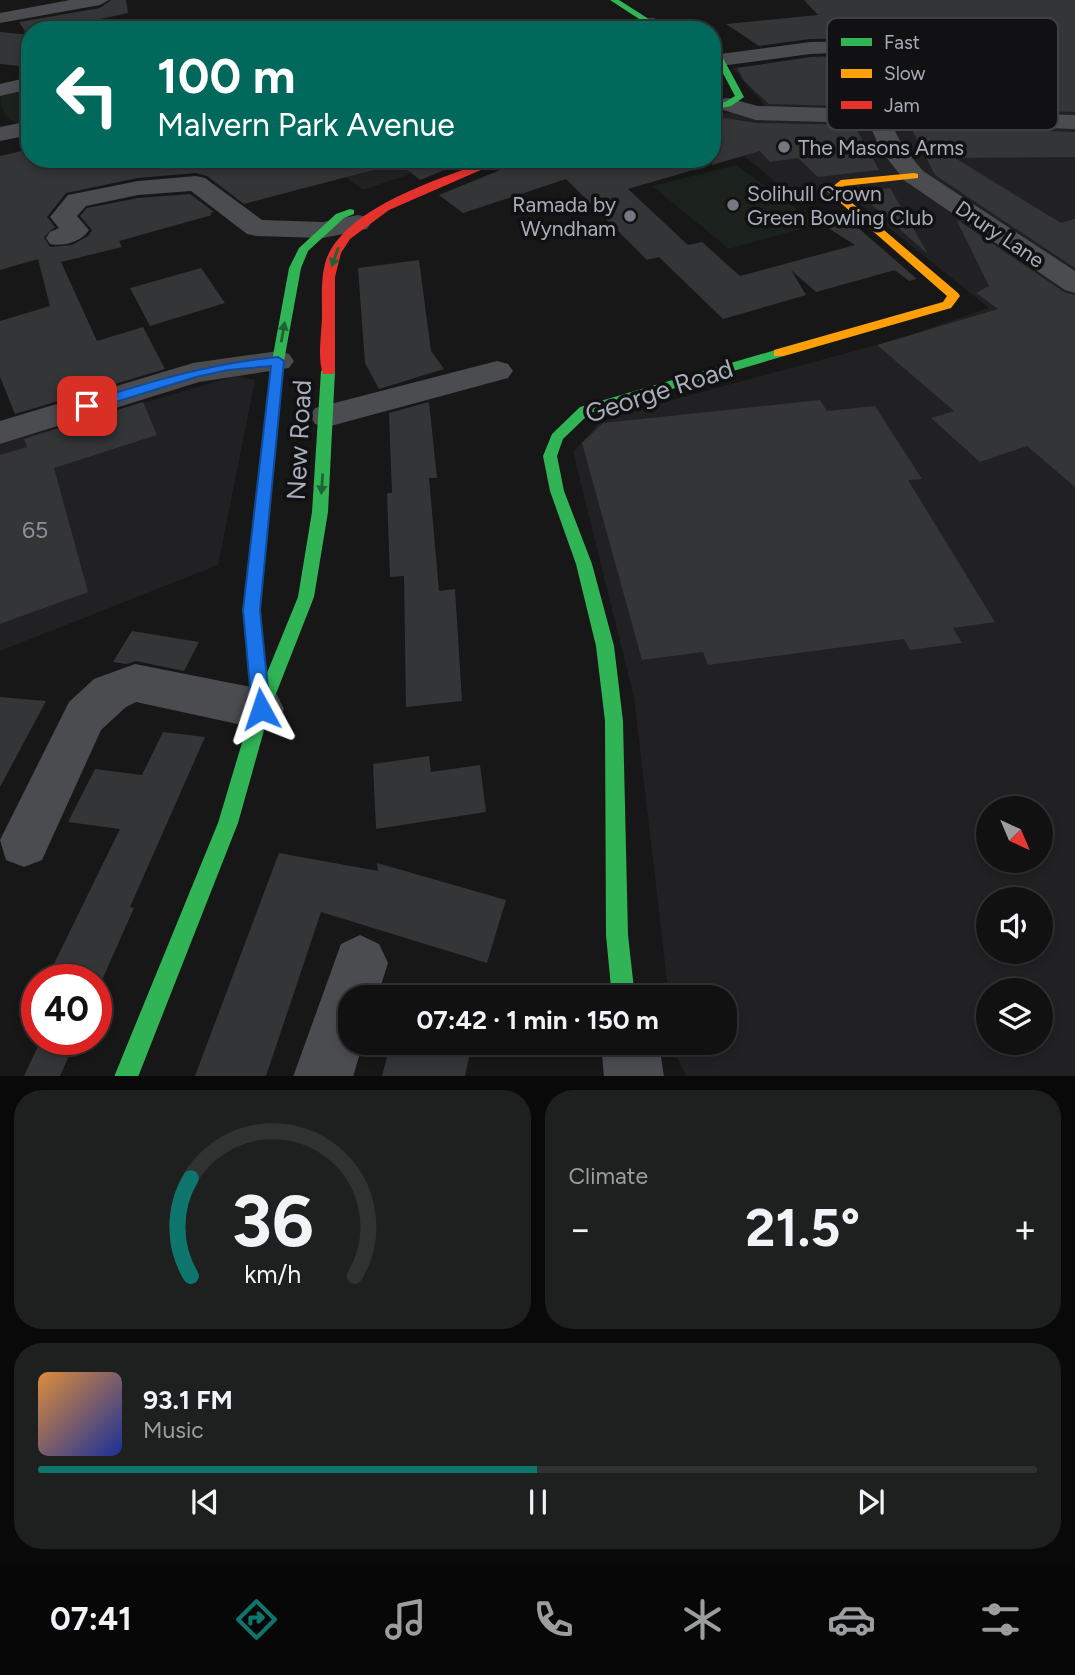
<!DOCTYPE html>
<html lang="en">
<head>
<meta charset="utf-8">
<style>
  body { margin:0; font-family:Figtree,sans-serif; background:#1e1f1f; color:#f1f3f6; height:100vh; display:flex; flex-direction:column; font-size:26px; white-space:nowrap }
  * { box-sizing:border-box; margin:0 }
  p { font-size:23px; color:#9c9d9f }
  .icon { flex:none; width:38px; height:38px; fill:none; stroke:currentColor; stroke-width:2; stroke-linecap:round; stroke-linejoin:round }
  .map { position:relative; height:1076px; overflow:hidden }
  .details { display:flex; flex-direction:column; gap:14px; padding:14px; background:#090909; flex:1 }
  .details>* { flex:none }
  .banner { position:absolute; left:21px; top:21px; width:700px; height:147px; border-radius:28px; box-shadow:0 4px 10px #0003,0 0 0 2px #303131; background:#00695c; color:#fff; overflow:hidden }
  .needle { width:46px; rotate:136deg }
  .controls { position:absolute; left:976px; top:796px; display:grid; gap:14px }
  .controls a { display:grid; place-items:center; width:77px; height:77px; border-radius:50%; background:#111; box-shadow:0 4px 10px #0003,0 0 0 2px #303131; font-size:35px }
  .speed { position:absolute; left:21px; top:964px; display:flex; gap:14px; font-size:35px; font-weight:700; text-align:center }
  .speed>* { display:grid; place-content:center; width:91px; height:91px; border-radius:50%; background:#111; box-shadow:0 4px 10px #0003,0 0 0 2px #303131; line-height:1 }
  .speed .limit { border:10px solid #d22; background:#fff; color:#111 }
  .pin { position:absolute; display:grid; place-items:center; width:60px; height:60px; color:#fff; margin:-30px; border-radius:14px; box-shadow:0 4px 10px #0006 }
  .me { position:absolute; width:77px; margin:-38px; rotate:355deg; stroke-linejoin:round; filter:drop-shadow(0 0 5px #0008) }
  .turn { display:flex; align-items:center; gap:24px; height:147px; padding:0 21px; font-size:32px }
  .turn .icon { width:91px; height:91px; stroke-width:2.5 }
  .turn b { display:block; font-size:49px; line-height:60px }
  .big { font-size:52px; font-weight:700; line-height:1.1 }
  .details .card { flex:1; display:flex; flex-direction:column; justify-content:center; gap:10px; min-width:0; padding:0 24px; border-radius:28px; background:#1e1f1f }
  .details .dial { align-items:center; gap:0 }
  .dial svg { height:182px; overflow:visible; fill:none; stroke:#303131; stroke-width:7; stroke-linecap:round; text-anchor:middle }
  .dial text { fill:#f1f3f6; stroke:none }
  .song { display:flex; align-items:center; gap:21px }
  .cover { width:84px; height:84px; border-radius:10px; background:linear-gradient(135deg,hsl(30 70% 55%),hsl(230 70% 35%)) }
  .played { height:7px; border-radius:4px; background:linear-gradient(90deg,#0f766e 50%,#303131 50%) }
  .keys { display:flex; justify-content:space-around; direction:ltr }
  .heat { display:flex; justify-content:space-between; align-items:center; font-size:38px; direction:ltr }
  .details .tiles { flex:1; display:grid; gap:14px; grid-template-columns:1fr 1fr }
  .card:last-child { grid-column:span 2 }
  .trip { position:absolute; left:338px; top:985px; width:399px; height:70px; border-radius:28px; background:#111; box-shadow:0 4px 10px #0003,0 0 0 2px #303131; font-weight:700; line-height:70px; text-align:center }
  .tab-bar { display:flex; height:112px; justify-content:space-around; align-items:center; background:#070707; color:#9c9d9f }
  .tab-bar .icon { width:49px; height:49px }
  .tab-bar .current { color:#0f766e }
  .tab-bar b { font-size:32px; color:#f1f3f6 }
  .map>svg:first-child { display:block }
  .built { fill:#212124; fill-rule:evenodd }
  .green { fill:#1b211c }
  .building { fill:#343537 }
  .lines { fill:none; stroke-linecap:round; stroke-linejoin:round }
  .street { fill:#4b4c50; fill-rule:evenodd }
  .fast { fill:#30b455; fill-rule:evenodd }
  .slow { fill:#ff9f0a; fill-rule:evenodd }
  .jam { fill:#e5322d; fill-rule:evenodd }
  .oneway { fill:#206234 }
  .route { fill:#1a73e8; stroke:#114b97; stroke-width:2 }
  .poi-dot { fill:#757880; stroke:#111113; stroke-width:2.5 }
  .labels { text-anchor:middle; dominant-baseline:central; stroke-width:7; stroke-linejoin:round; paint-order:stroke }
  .far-poi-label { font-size:21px; fill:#a8adb8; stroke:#111113; text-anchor:start }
  .far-street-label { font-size:21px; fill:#a8adb8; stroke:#111113 }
  .number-label { font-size:23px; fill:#8b8f98 }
  .street-label { font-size:26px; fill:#a8adb8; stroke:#111113 }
  .key { fill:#111113; stroke:#3e4045; stroke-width:2 }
  .key-label { font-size:19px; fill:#a8adb8 }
</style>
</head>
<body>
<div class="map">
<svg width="1075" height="1077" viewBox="0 0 1075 1077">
  <rect width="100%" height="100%" fill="#171717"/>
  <g class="built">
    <path d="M1075,0V1076H686L676,1055L675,1043H724V998L669,997L634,697L573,452L598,424L635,410L895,340L989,308L852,198L786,191L730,144L712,120V116L765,105L732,68L766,65L847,88L827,52L902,54ZM989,808H1041V861H989ZM989,900H1041V952H989ZM989,990H1041V1043H989Z"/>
    <polygon points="321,159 432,159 440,164 363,190"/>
    <polygon points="236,376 255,380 218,565 0,651 0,444"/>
  </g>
  <g class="green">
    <path d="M30,85V124C9,126 0,113 0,93Z"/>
    <polygon points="736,165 818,224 729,249 652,186"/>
  </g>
  <g class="building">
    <polygon points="111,0 126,0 128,13 51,30 30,30 27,34 19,22 100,8"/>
    <polygon points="804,0 1075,0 1075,112 769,104 744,81 737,68 810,57 890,54 895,49 892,41 883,38 810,39 759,46 726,24 818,15"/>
    <polygon points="0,32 30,35 30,67 0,64"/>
    <polygon points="712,116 756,123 854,125 879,170 818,177 798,158 770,162 760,151 712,165"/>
    <polygon points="910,126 1075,132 1075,157 955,158 1061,223 1075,219 1075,268 935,175"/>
    <polygon points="30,149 30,159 258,159 259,168 296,159 379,159 381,168 244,204 207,176 196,173 138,178 66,193 47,217 55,227 44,237 50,247 72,245 88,236 92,230 80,216 87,208 138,198 190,194 214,212 210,213 212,215 119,241 122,247 61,262 97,341 143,327 165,369 15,414 0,377 0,321 50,306 38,259 0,270 0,156"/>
    <polygon points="394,159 471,159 420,180"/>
    <polygon points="515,159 706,159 707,166 628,189 688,245 702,242 740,276 855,245 825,226 848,219 917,279 909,281 895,270 816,292 791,270 806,295 723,319 659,257 647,260 566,179 463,213 439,195 510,166"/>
    <polygon points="890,188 920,240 928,254 857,192"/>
    <polygon points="956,219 1064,292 1075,295 1075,487 1027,446 980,462 931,418 954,411 877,345 998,309 976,293 989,286"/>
    <polygon points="419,260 431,351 444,369 379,389 365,363 358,268"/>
    <polygon points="201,268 225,303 150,326 130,288"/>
    <polygon points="820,400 827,411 875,406 922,479 908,480 995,622 953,628 962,643 910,650 904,639 708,665 703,652 642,660 582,443 603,423"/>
    <polygon points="143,402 157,435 54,468 88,592 0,624 0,455 27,447 24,439"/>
    <polygon points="429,402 437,478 429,478 439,591 455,589 462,701 406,707 404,576 390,577 387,493 392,493 389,413"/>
    <polygon points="132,631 199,642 184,671 136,661 126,664 113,662"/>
    <polygon points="0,697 46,701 0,787"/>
    <polygon points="163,732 205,737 130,907 134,908 102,980 46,980 120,829 68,822 95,769 142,775"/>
    <polygon points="429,756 431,772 480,765 486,812 376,829 373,764"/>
    <polygon points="279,853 378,871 377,863 506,900 487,963 321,912 266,1076 195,1076"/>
    <polygon points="41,1040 76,1040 60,1076 24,1076"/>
    <polygon points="391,1043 416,1043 470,1053 465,1076 382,1076"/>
  </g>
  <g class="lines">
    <g class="street">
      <polygon points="70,0 109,0 100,5 0,23 0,13"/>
      <polygon points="653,18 660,20 662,24 660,28 569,30 578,24"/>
      <polygon points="511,23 525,26 527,30 502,29"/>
      <polygon points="883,41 890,43 893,47 890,51 810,54 720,66 712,63 713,56 720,54 810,42"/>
      <polygon points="30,77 30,89 0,96 0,84"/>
      <polygon points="728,98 758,106 1075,115 1075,129 891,123 903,147 923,171 1075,271 1075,293 1065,290 905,181 880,149 869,123 756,120 720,109 717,104 720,99"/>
      <polygon points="30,121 30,135 0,141 0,127"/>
      <path d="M196,176L205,178L262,220L323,222L358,215L367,217L371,223L367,229L323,238L256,236L247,234L191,191L138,195L86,206L77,216L89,230C81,242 63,247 50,244L46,238L50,232L59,228L50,217L68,195L138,181Z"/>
      <polygon points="278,351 289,354 294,361 289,368 199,382 0,444 0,421 193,363"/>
      <polygon points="497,361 508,364 513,371 508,378 327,427 315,424 310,416 315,408"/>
      <polygon points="135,664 261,689 277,695 284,709 277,723 261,729 136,702 126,707 101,730 42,860 24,867 6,860 0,840 69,702 94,679"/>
      <polygon points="360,935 379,944 388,963 377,998 350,998 350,1043 363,1043 353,1077 293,1077 341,944"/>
      <polygon points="601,1043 659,1043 664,1077 604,1077"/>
    </g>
    <g class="fast">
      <polygon points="610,0 619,0 666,30 656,30"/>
      <polygon points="712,55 723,58 744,97 731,106 712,110 712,104 725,102 735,96 717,62 712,60"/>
      <polygon points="350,209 354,210 354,214 344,218 308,251 301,268 284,361 260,609 267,673 298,597 312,512 321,371 328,367 335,371 328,512 314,597 270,709 238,823 138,1077 114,1077 218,823 253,706 244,609 272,361 289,268 299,248 336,214"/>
      <polygon points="779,349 784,350 784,356 590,413 563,439 557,456 564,491 592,564 614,646 623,721 628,935 635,998 612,998 606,935 605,721 596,646 576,564 550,491 543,456 552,434 580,407"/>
    </g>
    <polygon class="slow" points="914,173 918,174 918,178 844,186 838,191 958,293 960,296 951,308 784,356 774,356 774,350 943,302 947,296 827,191 841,180"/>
    <path class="jam" d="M492,159H506L389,210L350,239L341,253L335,277V371L333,374H323C317,358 322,332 322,315C322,295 320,269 330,251C359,202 441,179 492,159Z"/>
  </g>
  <defs><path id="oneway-solid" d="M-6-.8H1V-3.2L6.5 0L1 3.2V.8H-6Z" transform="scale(1.75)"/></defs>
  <g class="oneway">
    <use href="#oneway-solid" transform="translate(335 257) rotate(110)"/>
    <use href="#oneway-solid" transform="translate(283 332) rotate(-80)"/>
    <use href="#oneway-solid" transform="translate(322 484) rotate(94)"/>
  </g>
  <path class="route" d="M278,357L284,361L260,610L270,709L268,715L261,717L254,715L252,709L243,610L271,366L228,370L196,377L87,411L80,406L82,403C150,382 207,364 278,357Z"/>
  <g class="poi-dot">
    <circle cx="784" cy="147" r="7"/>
    <circle cx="733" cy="205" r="7"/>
    <circle cx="630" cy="216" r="7"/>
  </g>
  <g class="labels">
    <g class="far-poi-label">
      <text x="798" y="147">The Masons Arms</text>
      <text x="747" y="193">Solihull Crown<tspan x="747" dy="24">Green Bowling Club</tspan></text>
      <text x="616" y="204" text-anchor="end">Ramada by<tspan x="616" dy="24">Wyndham</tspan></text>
    </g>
    <g class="far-street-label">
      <text transform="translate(1000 234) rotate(34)">Drury Lane</text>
    </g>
    <g class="number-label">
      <text x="35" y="530">65</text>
    </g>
    <g class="street-label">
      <text transform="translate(659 391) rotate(-18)">George Road</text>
      <text transform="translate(299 440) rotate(-87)">New Road</text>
    </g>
  </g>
  <rect x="827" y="18" width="231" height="112" rx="10" class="key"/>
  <rect x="841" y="38" width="31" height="8" fill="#30b455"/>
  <rect x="841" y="69" width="31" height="9" fill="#ff9f0a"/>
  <rect x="841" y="101" width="31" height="8" fill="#e5322d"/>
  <g class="key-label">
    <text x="884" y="49">Fast</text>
    <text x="884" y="80">Slow</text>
    <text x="884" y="112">Jam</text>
  </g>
</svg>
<div class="controls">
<a><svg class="needle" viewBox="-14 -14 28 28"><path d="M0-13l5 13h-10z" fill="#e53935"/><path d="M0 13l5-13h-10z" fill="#9c9d9f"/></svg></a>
<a><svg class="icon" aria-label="sound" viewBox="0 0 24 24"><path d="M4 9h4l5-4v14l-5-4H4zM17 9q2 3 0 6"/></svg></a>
<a><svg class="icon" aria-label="layers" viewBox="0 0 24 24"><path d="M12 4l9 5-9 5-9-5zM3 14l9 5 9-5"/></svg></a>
</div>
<div class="speed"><div class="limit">40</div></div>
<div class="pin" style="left:87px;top:406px;background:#d93025"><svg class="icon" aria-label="arrive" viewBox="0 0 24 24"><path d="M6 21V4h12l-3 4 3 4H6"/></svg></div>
<svg class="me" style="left:261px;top:709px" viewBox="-20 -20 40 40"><path d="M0-17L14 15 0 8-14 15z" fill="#1a73e8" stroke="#fff" stroke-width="4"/></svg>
<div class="trip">07:42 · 1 min · 150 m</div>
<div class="banner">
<div class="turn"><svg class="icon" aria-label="left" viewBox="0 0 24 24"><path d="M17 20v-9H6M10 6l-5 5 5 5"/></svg><div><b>100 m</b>Malvern Park Avenue</div></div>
</div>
</div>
<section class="details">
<div class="tiles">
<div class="card dial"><svg viewBox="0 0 100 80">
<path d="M14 69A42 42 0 1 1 86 69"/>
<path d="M14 69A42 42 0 0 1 14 26" stroke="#0f766e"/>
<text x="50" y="56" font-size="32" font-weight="700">36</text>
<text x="50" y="72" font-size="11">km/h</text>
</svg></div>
<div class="card"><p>Climate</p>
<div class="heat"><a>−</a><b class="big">21.5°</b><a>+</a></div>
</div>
<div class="card">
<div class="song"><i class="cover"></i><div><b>93.1 FM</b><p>Music</p></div></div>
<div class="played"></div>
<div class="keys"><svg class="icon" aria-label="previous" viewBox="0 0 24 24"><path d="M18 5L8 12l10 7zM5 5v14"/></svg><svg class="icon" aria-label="pause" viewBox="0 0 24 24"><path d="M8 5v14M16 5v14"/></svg><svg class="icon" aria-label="next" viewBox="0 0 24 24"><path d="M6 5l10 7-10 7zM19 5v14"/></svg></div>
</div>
</div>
</section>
<nav class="tab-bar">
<b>07:41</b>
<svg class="icon current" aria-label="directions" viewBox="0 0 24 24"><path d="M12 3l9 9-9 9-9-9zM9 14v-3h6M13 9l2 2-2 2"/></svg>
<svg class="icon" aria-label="music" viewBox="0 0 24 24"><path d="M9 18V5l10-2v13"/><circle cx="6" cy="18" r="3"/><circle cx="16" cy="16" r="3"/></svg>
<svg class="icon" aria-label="phone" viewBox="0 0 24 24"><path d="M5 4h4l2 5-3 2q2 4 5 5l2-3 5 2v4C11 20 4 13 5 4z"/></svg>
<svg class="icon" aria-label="climate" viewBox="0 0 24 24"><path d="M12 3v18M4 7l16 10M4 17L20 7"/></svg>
<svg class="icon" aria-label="car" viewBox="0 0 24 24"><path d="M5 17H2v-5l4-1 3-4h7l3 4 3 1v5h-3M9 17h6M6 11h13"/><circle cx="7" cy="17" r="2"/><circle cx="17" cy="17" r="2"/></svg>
<svg class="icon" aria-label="filters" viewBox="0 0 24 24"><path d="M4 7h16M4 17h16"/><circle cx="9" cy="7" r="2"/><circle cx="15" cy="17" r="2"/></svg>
</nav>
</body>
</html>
